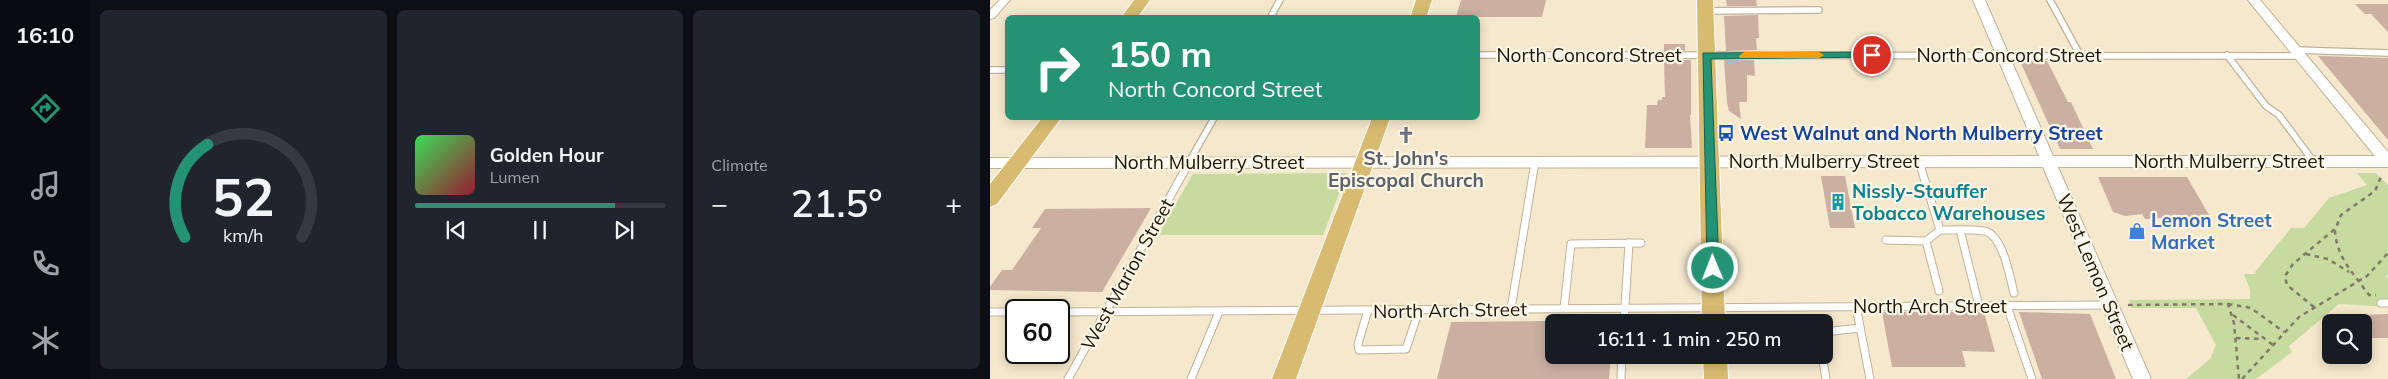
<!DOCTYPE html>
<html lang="en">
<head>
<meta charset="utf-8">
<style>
  body { margin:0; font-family:Mulish,sans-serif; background:#20242c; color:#f1f3f6; height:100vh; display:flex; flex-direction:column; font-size:19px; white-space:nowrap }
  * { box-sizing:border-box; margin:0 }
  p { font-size:16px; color:#9ea1a6 }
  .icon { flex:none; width:28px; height:28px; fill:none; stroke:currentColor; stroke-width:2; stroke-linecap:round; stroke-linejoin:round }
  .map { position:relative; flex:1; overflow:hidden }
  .panel { display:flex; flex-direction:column; gap:10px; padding:10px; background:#0d0f14; width:900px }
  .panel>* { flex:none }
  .guide { position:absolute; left:15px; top:15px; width:475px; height:105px; border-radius:8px; box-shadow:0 2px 12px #0003; background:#239374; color:#fff; overflow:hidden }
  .buttons { position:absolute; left:1332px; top:314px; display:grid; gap:10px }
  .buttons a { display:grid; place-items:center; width:50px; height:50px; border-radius:8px; background:#171b24; box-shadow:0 2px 12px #0003; font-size:25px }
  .speed { position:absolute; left:15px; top:299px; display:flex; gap:10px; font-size:25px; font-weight:700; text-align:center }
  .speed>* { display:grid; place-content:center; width:65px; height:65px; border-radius:50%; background:#171b24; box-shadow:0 2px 12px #0003; line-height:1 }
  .speed .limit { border:2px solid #111; border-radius:8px; background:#fff; color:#111 }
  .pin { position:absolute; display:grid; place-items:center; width:42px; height:42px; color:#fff; margin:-21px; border:2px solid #fff; border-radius:50%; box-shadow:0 1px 5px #0007 }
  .me { position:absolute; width:55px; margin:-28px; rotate:359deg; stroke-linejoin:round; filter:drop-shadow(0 0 4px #0008) }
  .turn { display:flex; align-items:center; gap:18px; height:105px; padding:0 20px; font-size:22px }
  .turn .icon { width:65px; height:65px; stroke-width:2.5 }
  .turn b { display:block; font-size:35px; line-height:42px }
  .big { font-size:38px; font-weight:600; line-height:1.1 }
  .panel .card { flex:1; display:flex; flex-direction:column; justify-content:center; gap:8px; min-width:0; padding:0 18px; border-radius:8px; background:#20242c }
  .panel .dial { align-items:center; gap:0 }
  .dial svg { height:130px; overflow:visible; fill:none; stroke:#363941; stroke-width:7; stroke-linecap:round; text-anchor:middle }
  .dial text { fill:#f1f3f6; stroke:none }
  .song { display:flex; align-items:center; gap:15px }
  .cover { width:60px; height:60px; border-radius:8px; background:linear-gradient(135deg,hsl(130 70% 55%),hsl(350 70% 35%)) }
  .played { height:5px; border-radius:2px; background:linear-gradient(90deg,#239374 80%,#363941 80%) }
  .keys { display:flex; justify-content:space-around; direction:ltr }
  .heat { display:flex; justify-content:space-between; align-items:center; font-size:28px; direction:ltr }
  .panel .tiles { flex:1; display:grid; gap:10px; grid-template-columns:repeat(3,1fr) }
  .trip { position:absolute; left:555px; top:314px; width:288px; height:50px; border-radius:8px; background:#171b24; box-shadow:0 2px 12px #0003; font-weight:600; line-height:50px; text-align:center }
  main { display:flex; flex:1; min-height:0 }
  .tabs { display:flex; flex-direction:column; width:90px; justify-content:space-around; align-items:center; background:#090b0e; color:#9ea1a6 }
  .tabs .icon { width:35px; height:35px }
  .tabs .current { color:#239374 }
  .tabs b { font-size:22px; color:#f1f3f6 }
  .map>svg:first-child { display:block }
  .green { fill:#c7da9f }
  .building { fill:#cbafa1 }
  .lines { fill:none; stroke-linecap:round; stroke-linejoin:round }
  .service-far1-casing { stroke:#c0b39a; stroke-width:8 }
  .service-casing { stroke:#c0b39a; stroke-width:9 }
  .minor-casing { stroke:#c0b39a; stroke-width:2 }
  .tertiary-casing { stroke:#c0b39a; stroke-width:2 }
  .primary-casing { stroke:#fff; stroke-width:2 }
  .path { stroke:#827a68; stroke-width:2.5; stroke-dasharray:4.5 4.5; stroke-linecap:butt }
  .service-far1 { stroke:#fff; stroke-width:5.5 }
  .service { stroke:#fff; stroke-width:7 }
  .minor { fill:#fff; fill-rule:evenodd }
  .tertiary { fill:#fff; fill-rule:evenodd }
  .primary { fill:#d8bb70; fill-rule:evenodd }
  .route { fill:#239374; stroke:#17604b }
  .slow { fill:#f59e0b }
  .labels { text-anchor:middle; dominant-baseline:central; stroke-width:4.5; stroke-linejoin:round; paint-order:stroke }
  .street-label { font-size:19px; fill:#1a160c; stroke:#fdf6e5 }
  .transit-label { font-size:19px; font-weight:bold; fill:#164399; stroke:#fdf6e5; text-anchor:start }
  .worship-label { font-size:19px; font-weight:bold; fill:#5b616d; stroke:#fdf6e5 }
  .culture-label { font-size:19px; font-weight:bold; fill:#0d838f; stroke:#fdf6e5; text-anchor:start }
  .shop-label { font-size:19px; font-weight:bold; fill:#366cbe; stroke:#fdf6e5; text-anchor:start }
</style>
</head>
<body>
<main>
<nav class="tabs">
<b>16:10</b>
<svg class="icon current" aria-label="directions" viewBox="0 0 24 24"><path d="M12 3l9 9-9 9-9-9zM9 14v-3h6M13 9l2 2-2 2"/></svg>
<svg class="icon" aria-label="music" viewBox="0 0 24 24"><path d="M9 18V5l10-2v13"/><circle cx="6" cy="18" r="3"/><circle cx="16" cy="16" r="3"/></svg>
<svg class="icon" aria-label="phone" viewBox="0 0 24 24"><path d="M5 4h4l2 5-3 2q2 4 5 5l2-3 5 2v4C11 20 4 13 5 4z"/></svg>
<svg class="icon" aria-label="climate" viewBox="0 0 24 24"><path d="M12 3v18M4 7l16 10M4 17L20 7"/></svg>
</nav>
<section class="panel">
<div class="tiles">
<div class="card dial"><svg viewBox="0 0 100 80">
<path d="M14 69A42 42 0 1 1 86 69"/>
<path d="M14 69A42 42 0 0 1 28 12" stroke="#239374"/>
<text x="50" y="56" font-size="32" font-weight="700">52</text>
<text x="50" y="72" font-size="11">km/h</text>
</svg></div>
<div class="card">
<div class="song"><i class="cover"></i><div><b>Golden Hour</b><p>Lumen</p></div></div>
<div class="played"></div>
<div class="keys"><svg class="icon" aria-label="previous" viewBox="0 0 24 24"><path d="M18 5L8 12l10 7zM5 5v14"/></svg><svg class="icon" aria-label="pause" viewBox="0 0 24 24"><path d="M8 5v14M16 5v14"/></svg><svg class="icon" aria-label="next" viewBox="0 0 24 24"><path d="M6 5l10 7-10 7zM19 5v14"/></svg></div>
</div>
<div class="card"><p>Climate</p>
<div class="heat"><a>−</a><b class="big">21.5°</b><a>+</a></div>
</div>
</div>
</section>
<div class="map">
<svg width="1398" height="379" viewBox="0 0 1398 379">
  <rect width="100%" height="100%" fill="#f5e8cd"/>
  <g class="green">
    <polygon points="357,173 333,235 168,235 203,174"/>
    <polygon points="1367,173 1386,173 1398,185 1398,274 1396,276 1398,279 1398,307 1349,304 1299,346 1302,352 1266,379 1196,379 1220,359 1226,345 1206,308 1142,308 1139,300 1260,299 1260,290 1254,274 1266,274 1265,272 1301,228 1314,228 1339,198 1377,185"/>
  </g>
  <g class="building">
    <polygon points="471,0 556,0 552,17 466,17"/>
    <polygon points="736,0 766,0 767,6 737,6"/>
    <polygon points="1365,4 1398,4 1398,32 1381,14 1375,14"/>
    <polygon points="768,15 769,38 766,38 767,50 736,51 734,16"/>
    <rect x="674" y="44" width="21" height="7"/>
    <polygon points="1328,56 1398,58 1398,140"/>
    <polygon points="674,60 701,60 701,115 700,115 702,148 655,148 657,105 667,105 668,100 672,100 672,97 675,97"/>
    <polygon points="734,60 764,60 765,76 757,75 757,102 749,102 751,119 739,111 737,102"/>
    <polygon points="1030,61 1057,61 1078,102 1081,102 1103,149 1070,149"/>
    <polygon points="831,176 855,176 865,228 840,228"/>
    <polygon points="1108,177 1197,177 1223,222 1187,223 1184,217 1155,219 1152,214 1135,216 1123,212"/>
    <polygon points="161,208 112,292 0,290 0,287 12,270 22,270 51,228 42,228 55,209"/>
    <polygon points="892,312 994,312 1005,352 972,351 976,367 902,367"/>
    <polygon points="1029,312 1100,314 1126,379 1052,379"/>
    <polygon points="1398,314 1398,338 1379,338 1374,330 1374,315"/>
    <polygon points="564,321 564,355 621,355 619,379 447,379 461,322"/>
  </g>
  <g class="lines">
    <g class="service-far1-casing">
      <g id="service-far1">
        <polyline points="1060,0 1090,55"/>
        <polyline points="717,11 829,10"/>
        <polyline points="280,18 290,0"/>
        <polyline points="1306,50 1398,53"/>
        <polyline points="488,55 1310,56"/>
        <polyline points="1237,55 1276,106 1289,115 1323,161"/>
        <polyline points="0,70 18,70"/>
        <polyline points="929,161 932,169"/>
        <polyline points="195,169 224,118"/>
        <polyline points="544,169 545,162"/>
      </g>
    </g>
    <g class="service-casing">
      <g id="service">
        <path d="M931,168L950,230C964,230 980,229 994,231C1013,234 1020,278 1024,293"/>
        <polyline points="970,230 989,306"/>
        <polyline points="896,240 936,241 950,230"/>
        <polyline points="936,241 949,291"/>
        <polyline points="1391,303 1398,303"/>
        <polyline points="866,306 880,379"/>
        <polyline points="1017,306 1042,379"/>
        <polyline points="574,308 581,244 651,243"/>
        <polyline points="521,309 544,168"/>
        <polyline points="378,310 368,344 369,350 416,349 429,310"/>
        <polyline points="0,312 26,312"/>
        <polyline points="69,312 1119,305"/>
        <polyline points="634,322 639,243"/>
        <polyline points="834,332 870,328"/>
        <polyline points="832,355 836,379"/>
        <polyline points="78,379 196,168"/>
        <polyline points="201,379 229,312"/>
        <polyline points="631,379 632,355"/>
      </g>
    </g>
    <g class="minor-casing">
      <polygon id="minor" points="10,0 20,0 4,18 0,19 0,10"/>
    </g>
    <g class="tertiary-casing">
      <polygon id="tertiary" points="983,0 995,0 1063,156 1385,156 1258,0 1270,0 1398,152 1398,167 1068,167 1161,379 1143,379 1053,167 0,168 0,158 1049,156"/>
    </g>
    <g class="primary-casing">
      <g id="primary">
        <polygon points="144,0 160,0 147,18 131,18"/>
        <polygon points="426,0 442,0 436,18 420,18"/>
        <polygon points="707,0 723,0 735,322 712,322"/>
        <polygon points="52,118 71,118 7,204 0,207 0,184"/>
        <polygon points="382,118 400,118 306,379 282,379"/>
        <polygon points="713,355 737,355 738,379 714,379"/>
      </g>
    </g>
    <g class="path">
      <path d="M1345,230C1346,257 1364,274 1379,295H1386"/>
      <polyline points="1316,254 1338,259 1359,272"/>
      <polyline points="1238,304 1261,308 1294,332"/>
      <polyline points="1138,305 1238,304 1244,323 1249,379"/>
      <polyline points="1324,307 1297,285 1295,276 1303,264 1346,228 1351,215 1385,191 1392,174"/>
      <polyline points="1243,315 1283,345"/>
      <polyline points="1246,338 1273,339"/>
      <polyline points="1252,379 1309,317 1377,276 1398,253"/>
    </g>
    <use href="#service-far1" class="service-far1"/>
    <use href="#service" class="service"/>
    <use href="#minor" class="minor"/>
    <use href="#tertiary" class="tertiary"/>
    <use href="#primary" class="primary"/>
  </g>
  <polygon class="route" points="882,52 886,55 885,57 721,59 729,268 727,272 719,272 717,268 713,53"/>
  <polygon class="slow" points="754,52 829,52 834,55 829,58 750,58 749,56"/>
  <defs>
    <g id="bus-bare" transform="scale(1.35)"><path d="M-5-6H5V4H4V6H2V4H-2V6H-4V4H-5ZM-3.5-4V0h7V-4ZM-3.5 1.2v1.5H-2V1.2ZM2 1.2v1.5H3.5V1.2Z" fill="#1a4fb4" stroke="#fdf6e5" stroke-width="2.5" paint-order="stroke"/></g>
    <g id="church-bare" transform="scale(1.35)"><path d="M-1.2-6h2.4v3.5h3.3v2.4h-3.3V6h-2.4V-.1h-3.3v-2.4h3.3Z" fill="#6b7280" stroke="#fdf6e5" stroke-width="2.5" paint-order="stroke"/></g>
    <g id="building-bare" transform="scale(1.35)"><path d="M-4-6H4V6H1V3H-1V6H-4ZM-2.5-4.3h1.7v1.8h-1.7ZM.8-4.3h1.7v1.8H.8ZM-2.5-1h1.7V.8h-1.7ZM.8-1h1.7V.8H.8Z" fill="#0f9aa8" stroke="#fdf6e5" stroke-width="2.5" paint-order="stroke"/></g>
    <g id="shop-bare" transform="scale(1.35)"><path d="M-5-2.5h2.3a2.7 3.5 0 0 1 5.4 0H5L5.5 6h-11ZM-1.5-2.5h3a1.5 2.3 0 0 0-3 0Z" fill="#3f7fe0" stroke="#fdf6e5" stroke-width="2.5" paint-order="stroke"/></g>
  </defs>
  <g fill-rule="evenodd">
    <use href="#bus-bare" x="736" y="133"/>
    <use href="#church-bare" x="416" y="135"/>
    <use href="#building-bare" x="848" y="202"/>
    <use href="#shop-bare" x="1147" y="231"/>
  </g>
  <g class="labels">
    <g class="street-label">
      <text x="599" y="55">North Concord Street</text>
      <text x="1019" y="55">North Concord Street</text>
      <text x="834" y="161">North Mulberry Street</text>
      <text x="1239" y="161">North Mulberry Street</text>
      <text x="219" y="162">North Mulberry Street</text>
      <text transform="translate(1106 272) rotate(67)">West Lemon Street</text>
      <text transform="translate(137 274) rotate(-61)">West Marion Street</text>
      <text x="940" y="306">North Arch Street</text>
      <text transform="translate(460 310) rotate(-1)">North Arch Street</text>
    </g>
    <g class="transit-label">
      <text x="750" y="133">West Walnut and North Mulberry Street</text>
    </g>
    <g class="worship-label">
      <text x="416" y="158">St. John's<tspan x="416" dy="22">Episcopal Church</tspan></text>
    </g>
    <g class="culture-label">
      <text x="862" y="191">Nissly-Stauffer<tspan x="862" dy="22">Tobacco Warehouses</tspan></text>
    </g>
    <g class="shop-label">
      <text x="1161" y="220">Lemon Street<tspan x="1161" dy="22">Market</tspan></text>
    </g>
  </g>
</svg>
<div class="buttons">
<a><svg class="icon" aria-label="search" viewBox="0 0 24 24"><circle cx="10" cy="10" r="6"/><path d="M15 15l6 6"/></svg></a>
</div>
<div class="speed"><div class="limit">60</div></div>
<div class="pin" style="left:882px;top:55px;background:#d93025"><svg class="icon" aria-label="arrive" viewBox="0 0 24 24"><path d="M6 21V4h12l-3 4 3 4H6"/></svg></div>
<svg class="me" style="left:723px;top:268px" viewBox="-20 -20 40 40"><circle r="17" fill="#239374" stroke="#fff" stroke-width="3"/><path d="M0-11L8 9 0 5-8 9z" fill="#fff"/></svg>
<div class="trip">16:11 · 1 min · 250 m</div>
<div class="guide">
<div class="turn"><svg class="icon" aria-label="right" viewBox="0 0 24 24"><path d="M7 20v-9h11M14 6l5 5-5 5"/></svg><div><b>150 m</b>North Concord Street</div></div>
</div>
</div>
</main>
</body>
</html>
